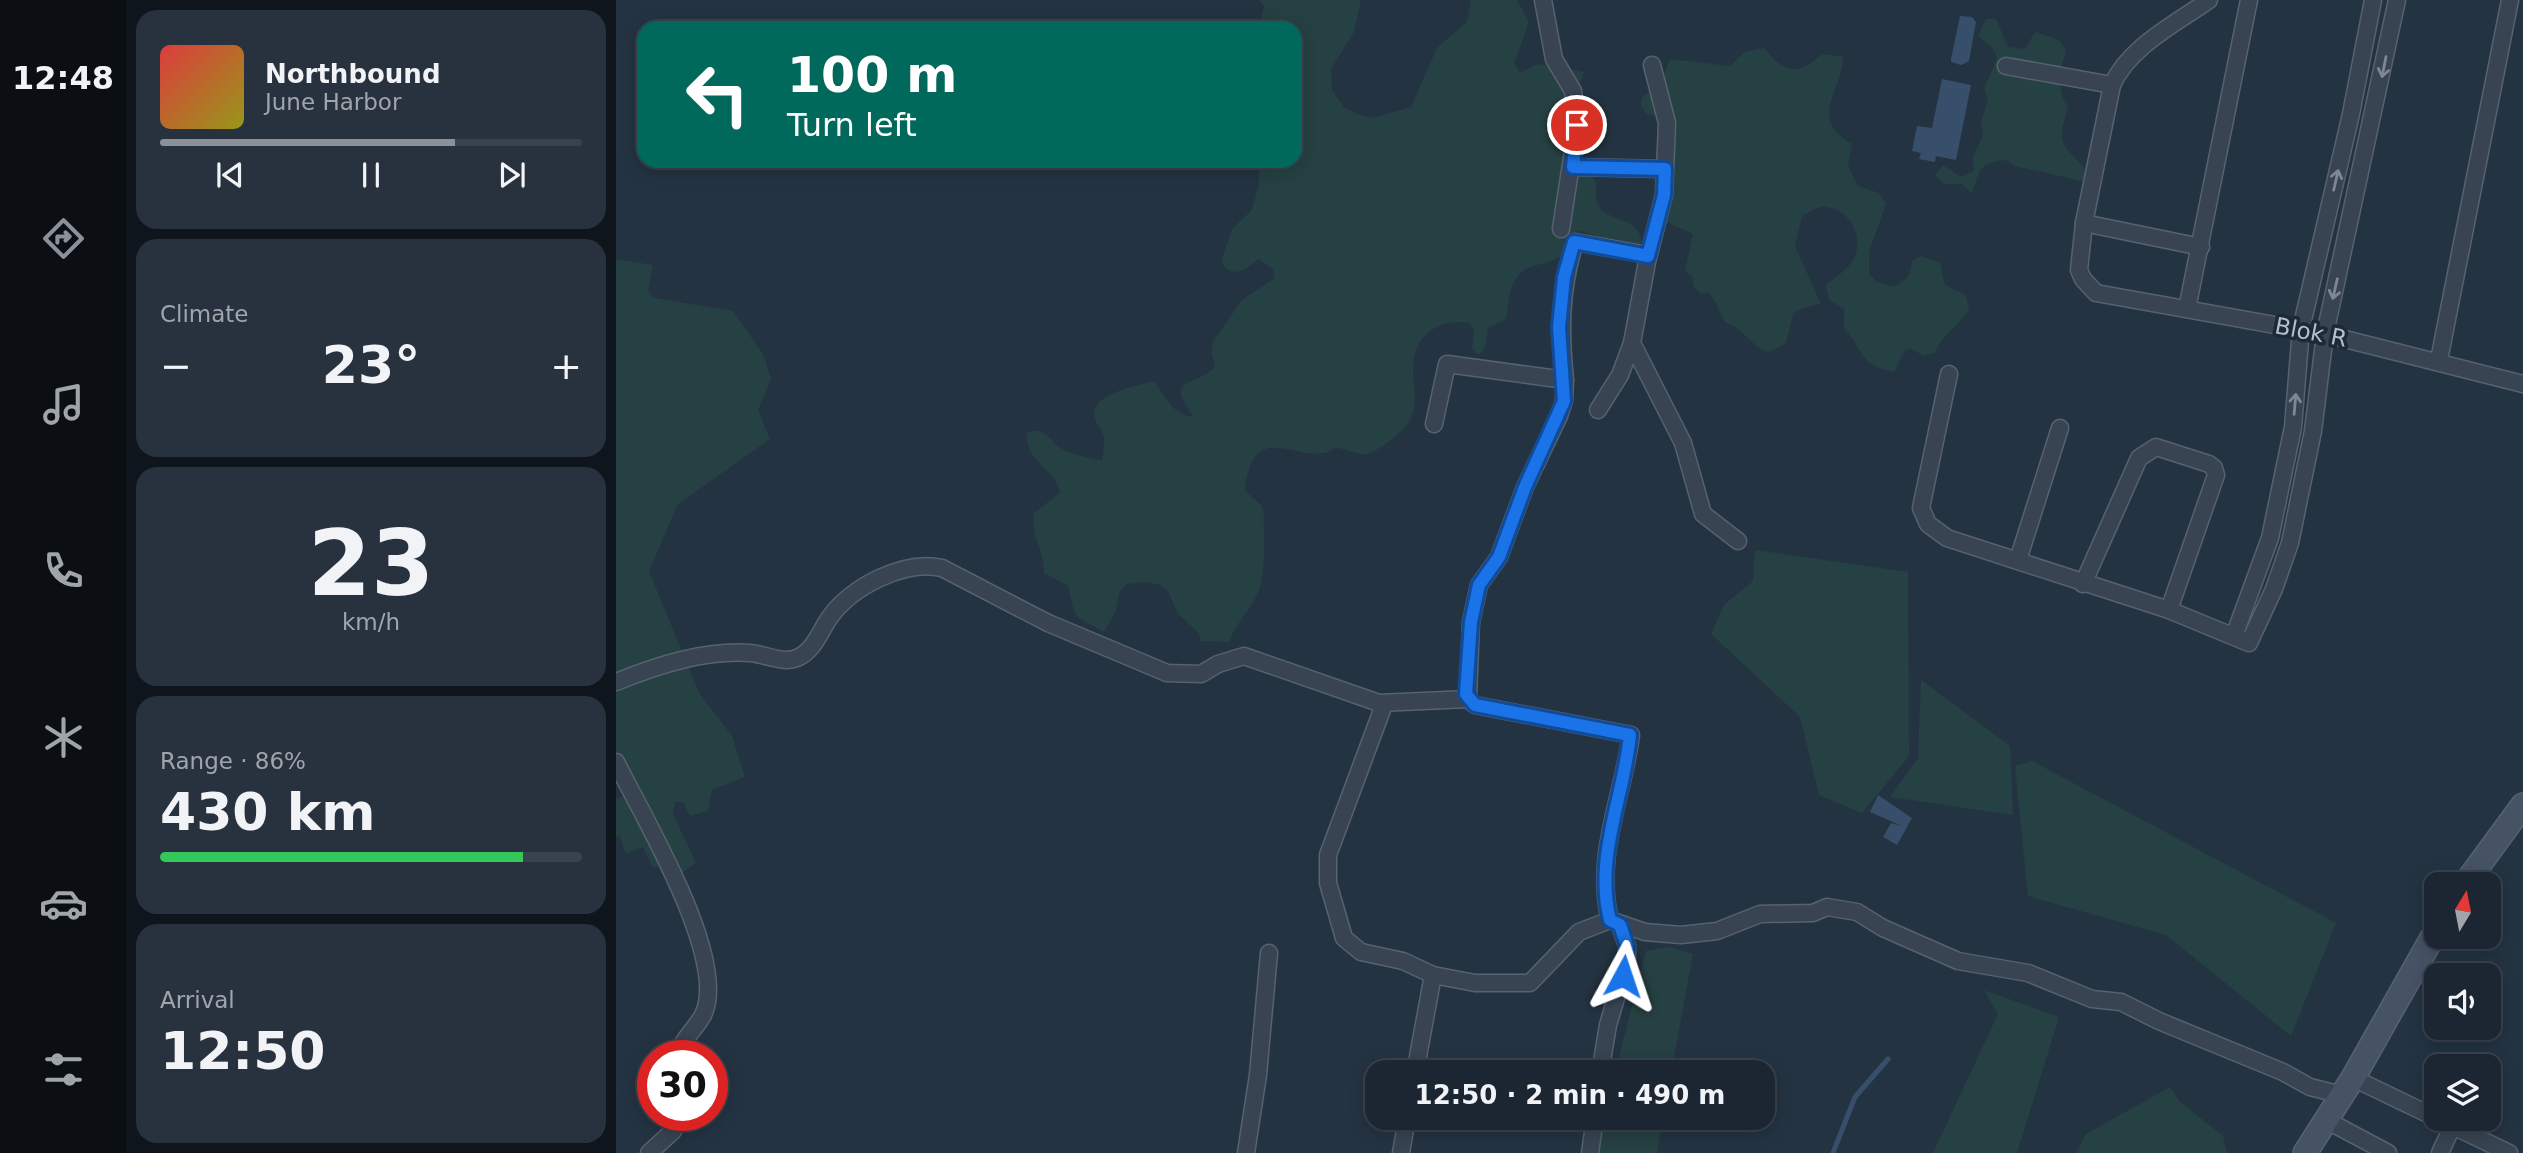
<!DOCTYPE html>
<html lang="en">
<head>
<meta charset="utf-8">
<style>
  body { margin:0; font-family:"DejaVu Sans",sans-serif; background:#28323e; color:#f1f3f6; height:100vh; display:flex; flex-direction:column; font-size:26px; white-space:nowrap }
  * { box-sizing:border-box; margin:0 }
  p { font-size:23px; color:#a0a5ac }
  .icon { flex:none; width:38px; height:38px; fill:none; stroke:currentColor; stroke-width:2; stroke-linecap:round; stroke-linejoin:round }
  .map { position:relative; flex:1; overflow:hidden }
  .drawer { display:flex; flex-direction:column; gap:10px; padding:10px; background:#0f151c; width:490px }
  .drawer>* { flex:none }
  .guide { position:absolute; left:21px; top:21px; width:665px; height:147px; border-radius:21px; box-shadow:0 4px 18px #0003,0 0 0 2px #39434d; background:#00695c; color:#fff; overflow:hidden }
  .needle { width:46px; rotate:10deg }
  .controls { position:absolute; left:1808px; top:872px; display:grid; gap:14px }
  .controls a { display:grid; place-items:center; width:77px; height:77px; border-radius:14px; background:#1b2632; box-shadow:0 4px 18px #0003,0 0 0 2px #39434d; font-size:35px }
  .speed { position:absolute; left:21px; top:1040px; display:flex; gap:14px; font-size:35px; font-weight:700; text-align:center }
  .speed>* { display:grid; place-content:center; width:91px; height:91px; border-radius:50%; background:#1b2632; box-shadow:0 4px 18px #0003,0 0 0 2px #39434d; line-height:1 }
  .speed .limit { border:10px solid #d22; background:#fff; color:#111 }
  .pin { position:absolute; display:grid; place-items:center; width:60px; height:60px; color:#fff; margin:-30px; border:4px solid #fff; border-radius:50%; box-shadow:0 2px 7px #0007 }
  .me { position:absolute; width:77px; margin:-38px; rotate:5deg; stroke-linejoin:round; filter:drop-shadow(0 0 5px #0008) }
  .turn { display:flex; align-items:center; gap:24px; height:147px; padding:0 35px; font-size:32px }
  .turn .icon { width:91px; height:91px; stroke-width:2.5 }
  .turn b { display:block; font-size:49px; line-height:60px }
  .big { font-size:52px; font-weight:700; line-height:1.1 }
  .drawer .widget { flex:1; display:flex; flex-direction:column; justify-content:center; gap:10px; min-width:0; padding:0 24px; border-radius:21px; background:#28323e }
  .drawer .dial { align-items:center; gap:0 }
  .dial b { font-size:91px; line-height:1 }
  .song { display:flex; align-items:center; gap:21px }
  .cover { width:84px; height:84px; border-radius:10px; background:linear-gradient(135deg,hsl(0 70% 55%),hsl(60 70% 35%)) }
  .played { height:7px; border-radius:4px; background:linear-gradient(90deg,#8c9099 70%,#39434d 70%) }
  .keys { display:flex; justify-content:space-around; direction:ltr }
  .heat { display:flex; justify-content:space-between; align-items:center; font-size:38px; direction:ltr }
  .charge { height:10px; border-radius:5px; background:linear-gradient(90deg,#34c759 86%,#39434d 0) }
  .trip { position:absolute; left:749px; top:1060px; width:410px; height:70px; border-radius:21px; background:#1b2632; box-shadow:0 4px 18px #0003,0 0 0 2px #39434d; font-weight:700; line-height:70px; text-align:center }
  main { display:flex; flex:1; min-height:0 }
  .tabs { display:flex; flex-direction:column; width:126px; justify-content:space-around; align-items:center; background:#0b0f14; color:#a0a5ac }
  .tabs .icon { width:49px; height:49px }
  .tabs .selected { color:#8c9099 }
  .tabs b { font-size:32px; color:#f1f3f6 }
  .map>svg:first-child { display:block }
  .green { fill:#264143 }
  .water { fill:#374f6a }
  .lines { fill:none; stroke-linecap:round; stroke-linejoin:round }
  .stream { stroke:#374f6a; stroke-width:5 }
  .minor-casing { stroke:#56626f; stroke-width:19 }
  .secondary-casing { stroke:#56626f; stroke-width:26 }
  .minor { stroke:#384452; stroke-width:16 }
  .secondary { stroke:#465365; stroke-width:23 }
  .oneway { stroke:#7d8895 }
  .route-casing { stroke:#114b97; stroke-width:18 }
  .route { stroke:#1a73e8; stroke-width:12 }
  .labels { text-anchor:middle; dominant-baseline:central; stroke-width:7; stroke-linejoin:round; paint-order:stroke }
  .street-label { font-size:23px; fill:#b5bfcc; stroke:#1d2937 }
</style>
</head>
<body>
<main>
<nav class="tabs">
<b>12:48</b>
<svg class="icon selected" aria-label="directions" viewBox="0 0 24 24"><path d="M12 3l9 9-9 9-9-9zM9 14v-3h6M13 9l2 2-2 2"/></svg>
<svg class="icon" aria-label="music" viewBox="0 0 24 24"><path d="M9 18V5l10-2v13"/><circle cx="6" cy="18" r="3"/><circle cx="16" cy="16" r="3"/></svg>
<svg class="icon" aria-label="phone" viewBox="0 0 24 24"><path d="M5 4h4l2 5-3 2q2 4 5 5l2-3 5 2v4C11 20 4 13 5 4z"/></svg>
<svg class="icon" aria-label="climate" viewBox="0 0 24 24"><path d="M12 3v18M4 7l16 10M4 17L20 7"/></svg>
<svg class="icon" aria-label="car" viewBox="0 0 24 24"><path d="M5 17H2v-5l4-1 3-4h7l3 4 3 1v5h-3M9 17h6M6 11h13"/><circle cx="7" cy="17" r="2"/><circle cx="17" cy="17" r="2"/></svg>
<svg class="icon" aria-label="filters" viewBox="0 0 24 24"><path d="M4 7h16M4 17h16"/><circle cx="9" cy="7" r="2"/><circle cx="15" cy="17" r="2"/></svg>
</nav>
<section class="drawer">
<div class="widget">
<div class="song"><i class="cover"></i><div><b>Northbound</b><p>June Harbor</p></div></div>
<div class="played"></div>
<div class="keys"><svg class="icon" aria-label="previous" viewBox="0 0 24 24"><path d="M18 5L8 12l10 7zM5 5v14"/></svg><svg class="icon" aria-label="pause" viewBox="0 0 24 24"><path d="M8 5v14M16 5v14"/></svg><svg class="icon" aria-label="next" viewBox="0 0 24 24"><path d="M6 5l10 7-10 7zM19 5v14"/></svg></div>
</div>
<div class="widget"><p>Climate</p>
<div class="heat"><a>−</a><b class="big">23°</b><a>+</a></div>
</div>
<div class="widget dial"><b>23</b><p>km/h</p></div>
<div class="widget"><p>Range · 86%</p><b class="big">430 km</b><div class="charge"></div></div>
<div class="widget"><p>Arrival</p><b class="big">12:50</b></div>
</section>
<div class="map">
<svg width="1907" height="1153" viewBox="0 0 1907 1153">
  <rect width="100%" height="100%" fill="#243342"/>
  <g class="green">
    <path d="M643,0H745L738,32L715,69L716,90L728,107L746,116L756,118L795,107L821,48L851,22L855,0H901L913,22L898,63L904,73L921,64L968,72C961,98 940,126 959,152C966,163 975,172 981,184C971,228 1022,209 1026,242L1019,249C1006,246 968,230 961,231C946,276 914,254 899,280C892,291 892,307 890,319L872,328L869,348L862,355L856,348L858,330L853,323C824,318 799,334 797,365C796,381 803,402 795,418C789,431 763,451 750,454C741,455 730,448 719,448C690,471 636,411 629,491L645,505L648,515C647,536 650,561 645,583C640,606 620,621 613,642L585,641L582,632L562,614L552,591L545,585L528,582L511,584L504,591L499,613L488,632L463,618L458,611L452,586L428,573C428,546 415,541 418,513L444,493C440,468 408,462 411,433C432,425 433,442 448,450C459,455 474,458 486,461C487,453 490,441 487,434C485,427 478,422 478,414C479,392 522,386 538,381C549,397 558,416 578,417C547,376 577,389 599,367L595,349L598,340L626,300L659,278L657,269L642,259C629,270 617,280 605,262L616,229L636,210L643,184L642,161H679V28H643L648,6Z"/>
    <path d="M1370,19H1380L1392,47L1409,49L1419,32L1443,40L1450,50C1444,71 1440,88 1452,108C1438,149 1450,144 1473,174L1466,181L1399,166L1391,160C1363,163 1364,168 1356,194L1346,184H1328L1319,175L1327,165L1345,177L1358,171L1357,157L1367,135L1365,122L1372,99L1368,89L1381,58L1376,47L1362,36Z"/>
    <path d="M1148,48C1169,74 1181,77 1206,54L1227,57C1225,97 1191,117 1236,144L1232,166L1242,186L1263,193L1270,204L1253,252V274L1261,282L1278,287C1291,279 1295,276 1296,261L1305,256L1324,263L1329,285L1350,295L1353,310C1342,326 1325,336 1319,353L1308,356L1296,349L1289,350L1278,372C1244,366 1248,351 1228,328V309L1213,300L1210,285C1218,278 1234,268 1238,258C1248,238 1235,211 1212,207C1202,205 1194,212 1186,216L1179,246L1205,304L1186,308L1177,314L1170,343L1153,352C1135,348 1128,327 1110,323C1103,313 1101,301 1093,293H1084L1078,287L1076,277L1069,271L1077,234L1044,219L1042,184L1037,177L1045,161L1049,117L1031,114L1025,107L1026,98L1047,77L1054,59L1114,66L1128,52Z"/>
    <polygon points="0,259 37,265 32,291 38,298 117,311 147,354 155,379 142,410 154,439 62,504 33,571 83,693 116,736 129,777 96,790 92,811 74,816 67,802 59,802 57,814 80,863 51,883 42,866 37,868 27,847 10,854 4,836 0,837 0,799 7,796 19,797 0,759"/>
    <polygon points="1139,550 1292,572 1293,756 1246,813 1203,795 1184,717 1095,634 1108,605 1137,581"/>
    <polygon points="1305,680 1394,746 1397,815 1274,797 1302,758"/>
    <polygon points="1416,761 1720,923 1675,1036 1550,935 1412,896 1399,766"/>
    <polygon points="1054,947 1077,954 1055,1073 999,1073 1030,951"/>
    <polygon points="1368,990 1443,1017 1401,1153 1317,1153 1382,1014"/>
    <polygon points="1554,1087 1563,1101 1607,1136 1611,1153 1460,1153 1470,1134"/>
    <polygon points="987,1118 1047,1118 1041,1153 978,1153"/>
  </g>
  <g class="water">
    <polygon points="1344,16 1356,17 1360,22 1353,61 1345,65 1335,62 1335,59"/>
    <polygon points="1326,79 1355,85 1340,160 1320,156 1319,162 1303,159 1305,153 1296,151 1301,126 1316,128"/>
    <polygon points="1262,795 1296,818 1281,845 1267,837 1275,823 1286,826 1254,812"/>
  </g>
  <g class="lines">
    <polyline class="stream" points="1217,1153 1239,1097 1272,1059"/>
    <g class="minor-casing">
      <g id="minor">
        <polyline points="927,0 938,59 957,91 961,125 945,229"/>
        <path d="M1593,0C1559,24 1513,47 1496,85L1468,223L1463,270L1467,279L1480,293L1709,334L1907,384"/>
        <polyline points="1036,65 1051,123 1048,195 1031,262 1016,343 1067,443 1087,514 1122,541"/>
        <polyline points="1390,66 1496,85"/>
        <polyline points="957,167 1049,169"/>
        <polyline points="1468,223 1585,247"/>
        <polyline points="1571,309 1633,0"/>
        <polyline points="1823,360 1894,0"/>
        <polyline points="1333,374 1305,508 1312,524 1331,538 1553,610 1633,643 1658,589 1674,543 1697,431 1709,334 1781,0"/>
        <polyline points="982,410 1004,375 1016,343"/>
        <path d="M818,424L831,364L949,380C944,331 944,290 959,242L1032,255"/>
        <polyline points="1402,560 1444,428"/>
        <polyline points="1467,584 1523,458 1540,447 1593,464 1598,468 1600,475 1553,610"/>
        <polyline points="1618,636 1654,538 1677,427 1685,329 1735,114 1757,0"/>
        <path d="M0,682C42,665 88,650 134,653C149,654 167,664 181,658C198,651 204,631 214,617C235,587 289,559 326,568L432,623L551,673L585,674L602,664L628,656L763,703L852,699L859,705L1015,735C1007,796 978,857 994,920"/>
        <polyline points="852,699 855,622 863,585 883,557 909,487 943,416 948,401 949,380"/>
        <polyline points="763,703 766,710 712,855 712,883 728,938 745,952 787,961 817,975 859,983 914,983 963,932 994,920 1029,932 1065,935 1101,931 1144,914 1197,913 1211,907 1241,912 1267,928 1342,961 1412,973 1476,999 1505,1002 1543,1021 1667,1072 1694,1087 1726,1095"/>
        <path d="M0,762C26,815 114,960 87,1015C80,1028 68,1038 60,1055"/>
        <polyline points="799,1073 817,975"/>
        <polyline points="984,1073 992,1025 1011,961 1011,946 1004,925"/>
        <polyline points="1737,1078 1893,1153"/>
        <polyline points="1710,1120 1772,1153"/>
        <polyline points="33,1153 57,1131 59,1115"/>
        <polyline points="630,1153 642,1075 653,953"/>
        <polyline points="785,1153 791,1118"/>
        <polyline points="974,1153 979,1118"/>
        <polyline points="1824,1153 1836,1127"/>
      </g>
    </g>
    <g class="secondary-casing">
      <g id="secondary">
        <polyline points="1849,884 1907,805"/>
        <polyline points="1689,1153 1737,1078 1820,931"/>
      </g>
    </g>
    <use href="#minor" class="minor"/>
    <use href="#secondary" class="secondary"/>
  </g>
  <defs><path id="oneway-shaft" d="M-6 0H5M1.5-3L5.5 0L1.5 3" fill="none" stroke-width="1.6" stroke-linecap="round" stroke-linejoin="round" transform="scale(1.75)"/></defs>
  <g class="oneway">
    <use href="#oneway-shaft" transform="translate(1768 67) rotate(101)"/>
    <use href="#oneway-shaft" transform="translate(1720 180) rotate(-77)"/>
    <use href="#oneway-shaft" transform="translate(1719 289) rotate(103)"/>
    <use href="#oneway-shaft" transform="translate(1679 404) rotate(-85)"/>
  </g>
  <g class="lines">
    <g class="route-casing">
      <path id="route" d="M961,125L957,167L1049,169L1048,195L1032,256L958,242L948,277L943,327L948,401L909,487L883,557L863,585L855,622L850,694L859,705L1014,735C1008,797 978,857 994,920L1004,925L1011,946L1007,976"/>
    </g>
    <use href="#route" class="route"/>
  </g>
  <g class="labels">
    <g class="street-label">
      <text transform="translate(1695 332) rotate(11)">Blok R</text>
    </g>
  </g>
</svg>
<div class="controls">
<a><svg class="needle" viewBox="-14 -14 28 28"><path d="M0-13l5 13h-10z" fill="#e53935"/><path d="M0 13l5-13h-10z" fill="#a0a5ac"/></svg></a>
<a><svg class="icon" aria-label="sound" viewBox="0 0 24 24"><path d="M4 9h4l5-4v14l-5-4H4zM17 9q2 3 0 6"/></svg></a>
<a><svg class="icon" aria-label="layers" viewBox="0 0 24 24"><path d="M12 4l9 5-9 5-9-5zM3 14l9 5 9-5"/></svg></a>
</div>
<div class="speed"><div class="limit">30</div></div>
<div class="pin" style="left:961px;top:125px;background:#d93025"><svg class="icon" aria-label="arrive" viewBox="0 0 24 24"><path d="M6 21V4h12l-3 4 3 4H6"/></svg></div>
<svg class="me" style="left:1007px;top:976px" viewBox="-20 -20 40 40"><path d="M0-17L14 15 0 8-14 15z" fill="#1a73e8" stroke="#fff" stroke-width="4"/></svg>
<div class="trip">12:50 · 2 min · 490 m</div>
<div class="guide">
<div class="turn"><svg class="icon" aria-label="left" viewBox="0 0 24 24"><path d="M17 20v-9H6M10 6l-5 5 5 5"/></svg><div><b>100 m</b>Turn left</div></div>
</div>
</div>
</main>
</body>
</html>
